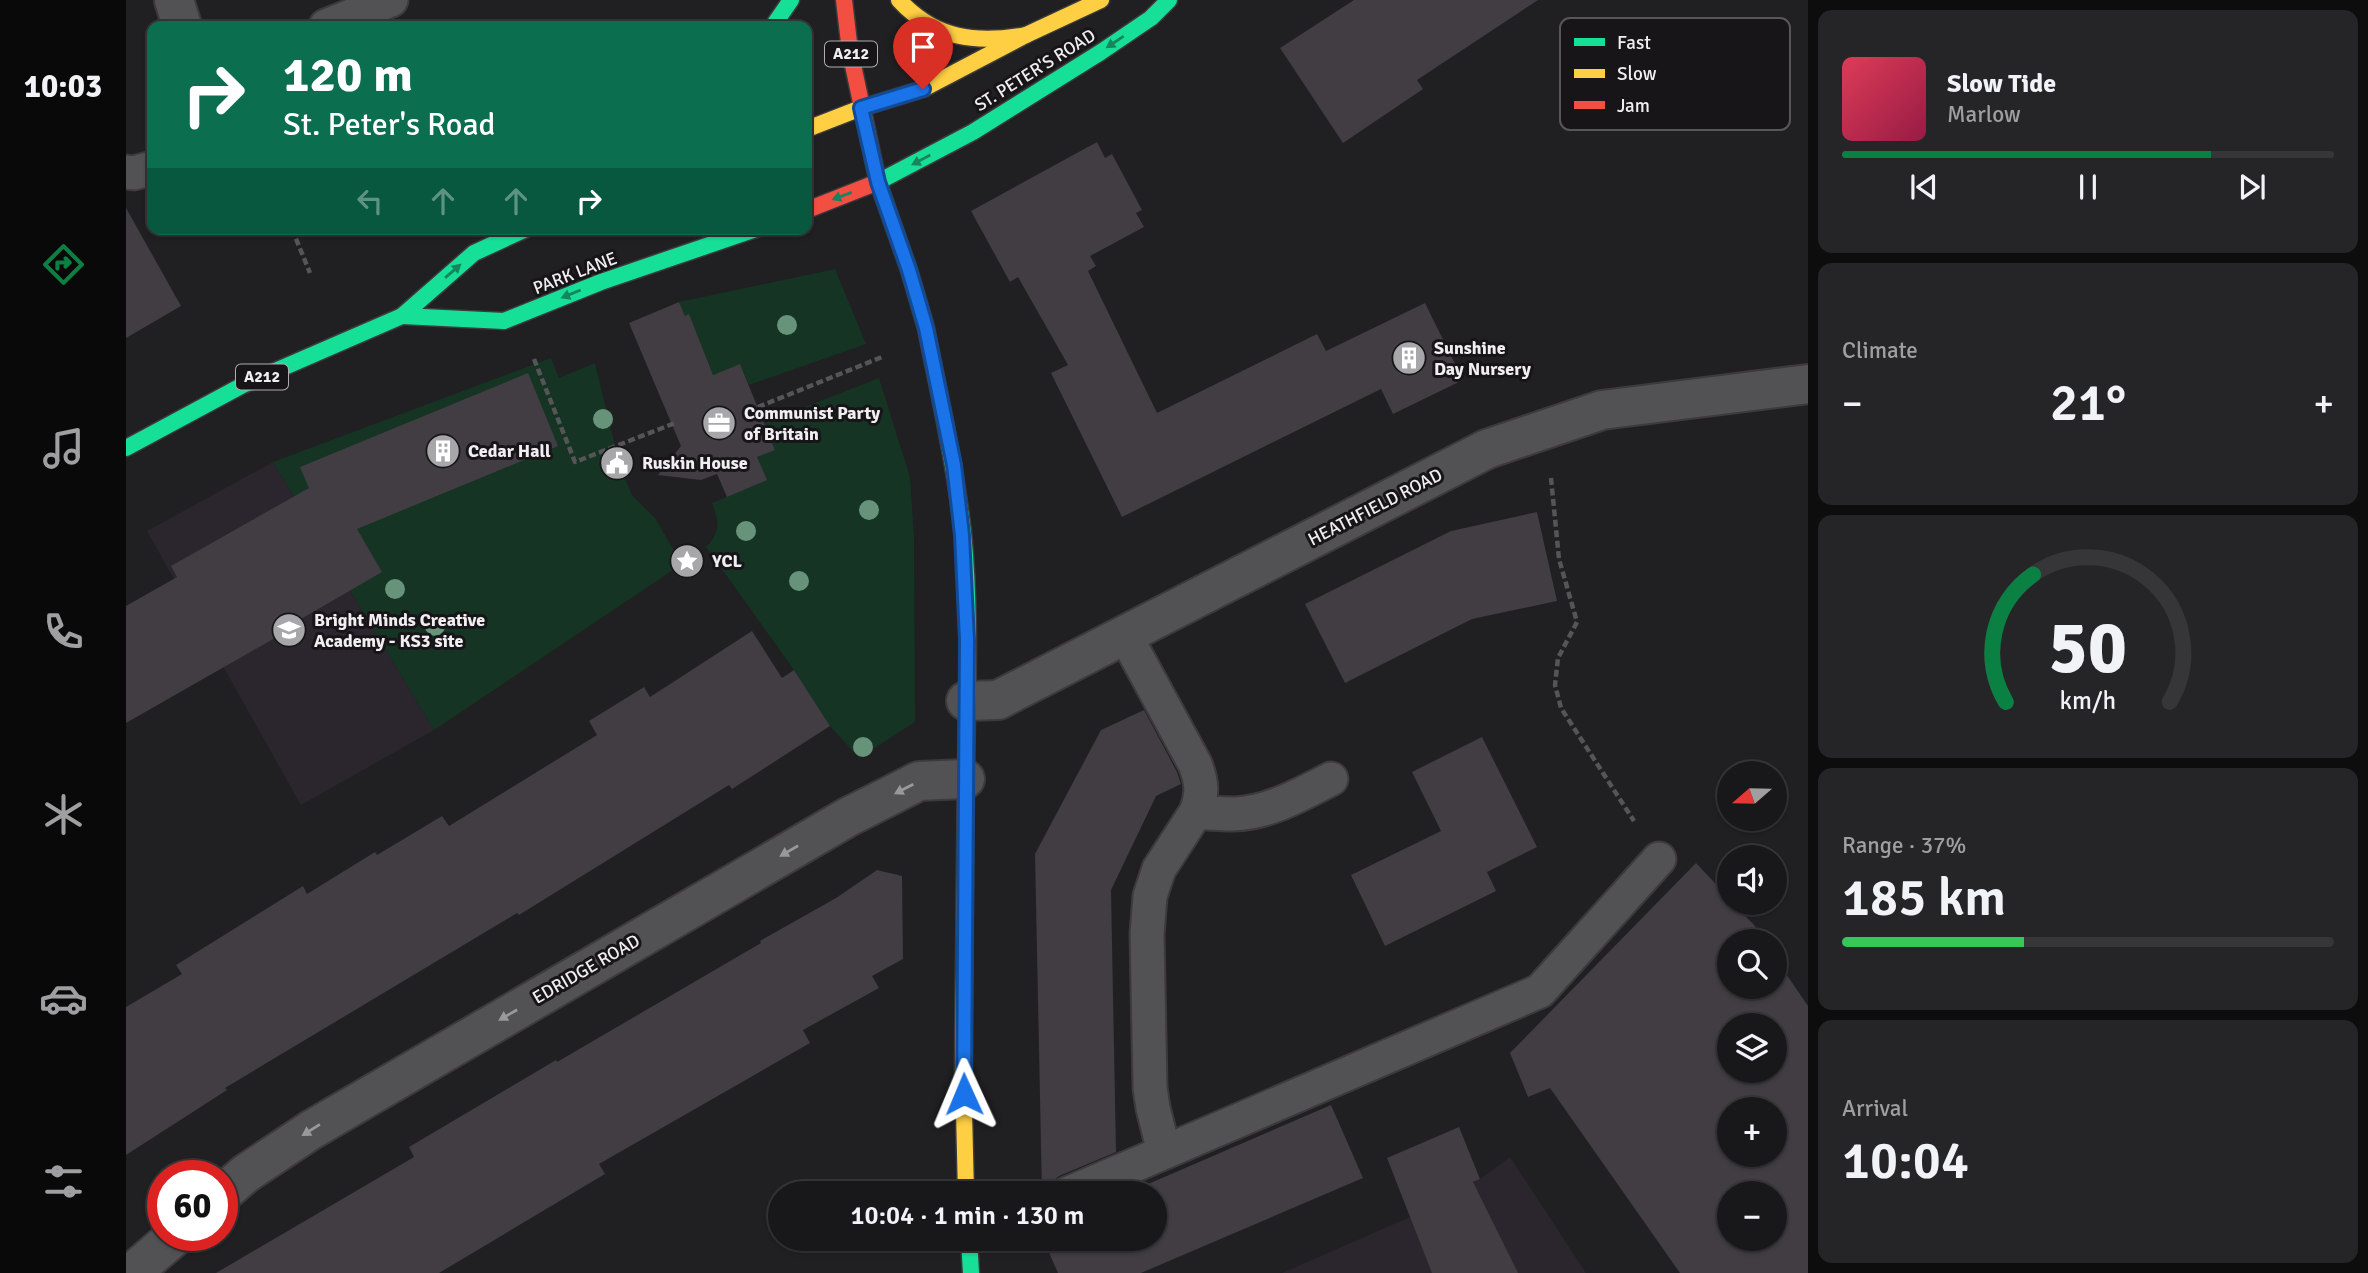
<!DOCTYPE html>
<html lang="en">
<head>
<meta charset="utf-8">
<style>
  body { margin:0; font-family:Signika,sans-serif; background:#252426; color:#f1f3f6; height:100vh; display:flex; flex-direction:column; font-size:26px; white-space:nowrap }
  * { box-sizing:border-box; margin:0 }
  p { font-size:23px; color:#9f9fa2 }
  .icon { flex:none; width:38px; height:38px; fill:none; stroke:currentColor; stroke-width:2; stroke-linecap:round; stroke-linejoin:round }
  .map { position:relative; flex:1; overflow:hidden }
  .details { display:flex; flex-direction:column; gap:10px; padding:10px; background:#0d0d0e; width:560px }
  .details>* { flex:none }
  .banner { position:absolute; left:21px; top:21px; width:665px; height:214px; border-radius:14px; box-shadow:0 2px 5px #0004,0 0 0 2px #363638; background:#0b6e4f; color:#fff; overflow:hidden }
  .needle { width:46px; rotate:250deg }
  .controls { position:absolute; left:1591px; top:761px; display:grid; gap:14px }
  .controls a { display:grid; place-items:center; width:70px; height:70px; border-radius:50%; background:#181719; box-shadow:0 2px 5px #0004,0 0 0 2px #363638; font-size:35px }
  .speed { position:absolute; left:21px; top:1160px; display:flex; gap:14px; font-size:35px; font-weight:700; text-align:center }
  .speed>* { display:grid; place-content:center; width:91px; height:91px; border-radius:50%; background:#181719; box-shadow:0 2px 5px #0004,0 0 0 2px #363638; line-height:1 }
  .speed .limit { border:10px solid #d22; background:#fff; color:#111 }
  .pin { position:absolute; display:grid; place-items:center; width:60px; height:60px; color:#fff; margin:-72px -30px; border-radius:50% 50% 50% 0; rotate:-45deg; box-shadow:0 0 7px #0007 }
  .pin .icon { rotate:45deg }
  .me { position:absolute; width:77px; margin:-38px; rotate:359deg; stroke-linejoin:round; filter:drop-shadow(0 0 5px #0008) }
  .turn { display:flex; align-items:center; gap:24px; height:147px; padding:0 21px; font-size:32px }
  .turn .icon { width:91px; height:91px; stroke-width:2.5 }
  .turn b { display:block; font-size:49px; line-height:60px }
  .lanes { display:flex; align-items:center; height:66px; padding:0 21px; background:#0003; justify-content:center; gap:35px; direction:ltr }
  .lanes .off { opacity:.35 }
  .big { font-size:52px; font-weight:600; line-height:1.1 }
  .details .tile { flex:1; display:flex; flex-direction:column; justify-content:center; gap:10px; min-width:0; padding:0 24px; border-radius:14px; background:#252426 }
  .details .dial { align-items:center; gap:0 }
  .dial svg { height:182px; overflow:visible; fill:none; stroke:#363638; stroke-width:7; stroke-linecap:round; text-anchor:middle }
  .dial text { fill:#f1f3f6; stroke:none }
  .song { display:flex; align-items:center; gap:21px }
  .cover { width:84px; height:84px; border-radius:10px; background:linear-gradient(135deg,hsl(350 70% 55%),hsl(340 70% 35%)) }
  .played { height:7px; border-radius:4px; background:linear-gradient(90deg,#0b8043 75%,#363638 75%) }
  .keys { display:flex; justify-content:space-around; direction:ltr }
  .heat { display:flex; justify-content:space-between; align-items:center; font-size:38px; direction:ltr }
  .charge { height:10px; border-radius:5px; background:linear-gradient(90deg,#34c759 37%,#363638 0) }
  .trip { position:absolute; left:642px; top:1181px; width:399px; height:70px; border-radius:35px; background:#181719; box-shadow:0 2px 5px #0004,0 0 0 2px #363638; font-weight:600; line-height:70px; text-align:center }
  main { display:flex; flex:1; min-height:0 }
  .tabs { display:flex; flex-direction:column; width:126px; justify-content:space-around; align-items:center; background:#0a090a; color:#9f9fa2 }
  .tabs .icon { width:49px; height:49px }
  .tabs .selected { color:#0b8043 }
  .tabs b { font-size:32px; color:#f1f3f6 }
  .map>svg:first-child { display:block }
  .built { fill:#2b262d }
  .green { fill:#153424 }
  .building { fill:#413d43; fill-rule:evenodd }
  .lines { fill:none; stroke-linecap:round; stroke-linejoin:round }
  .lane-casing { stroke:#3c3a3c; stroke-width:37 }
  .street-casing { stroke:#3c3a3c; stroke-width:42 }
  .fast-casing { stroke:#3c3a3c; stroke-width:19 }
  .slow-casing { stroke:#3c3a3c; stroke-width:19 }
  .jam-casing { stroke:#3c3a3c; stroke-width:19 }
  .path { stroke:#555456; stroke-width:4.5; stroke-dasharray:7 3.5; stroke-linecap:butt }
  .lane { stroke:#525153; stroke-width:33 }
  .street { stroke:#525153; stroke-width:38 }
  .fast { stroke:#16e098; stroke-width:16 }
  .slow { stroke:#ffcf43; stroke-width:16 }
  .jam { stroke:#f24e42; stroke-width:16 }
  .tree { fill:#68937b }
  .oneway { fill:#16855e }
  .oneway2 { fill:#99989a }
  .route-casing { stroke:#114b97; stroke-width:18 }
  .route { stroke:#1a73e8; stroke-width:12 }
  .labels { text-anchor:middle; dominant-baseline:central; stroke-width:6; stroke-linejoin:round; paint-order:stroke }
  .shield { fill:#171518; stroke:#afadb0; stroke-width:2 }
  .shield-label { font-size:16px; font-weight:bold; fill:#f0eef1 }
  .street-label { font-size:18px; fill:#f0eef1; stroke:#171518 }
  .poi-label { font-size:18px; font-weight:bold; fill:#f0eef1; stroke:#171518; text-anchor:start }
  .key { fill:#171518; stroke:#585659; stroke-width:2 }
  .key-label { font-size:19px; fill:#f0eef1 }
</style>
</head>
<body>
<main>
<nav class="tabs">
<b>10:03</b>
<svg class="icon selected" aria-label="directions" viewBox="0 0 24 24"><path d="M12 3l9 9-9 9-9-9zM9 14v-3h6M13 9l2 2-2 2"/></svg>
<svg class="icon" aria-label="music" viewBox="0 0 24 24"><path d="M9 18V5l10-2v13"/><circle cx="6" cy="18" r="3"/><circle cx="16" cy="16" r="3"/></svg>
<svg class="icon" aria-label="phone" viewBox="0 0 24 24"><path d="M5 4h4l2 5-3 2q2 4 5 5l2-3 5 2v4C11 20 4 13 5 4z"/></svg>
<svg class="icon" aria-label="climate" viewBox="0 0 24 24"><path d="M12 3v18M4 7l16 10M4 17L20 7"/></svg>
<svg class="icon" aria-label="car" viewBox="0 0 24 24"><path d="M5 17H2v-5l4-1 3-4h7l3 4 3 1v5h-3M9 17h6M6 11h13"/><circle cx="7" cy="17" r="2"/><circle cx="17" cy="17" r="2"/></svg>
<svg class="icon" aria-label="filters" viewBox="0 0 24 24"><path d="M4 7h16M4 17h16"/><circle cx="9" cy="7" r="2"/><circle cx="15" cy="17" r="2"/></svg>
</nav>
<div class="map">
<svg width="1682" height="1273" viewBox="0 0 1682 1273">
  <rect width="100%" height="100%" fill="#201f21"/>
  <g class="built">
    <polygon points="147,462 308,730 175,805 21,531"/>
    <polygon points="1384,1157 1460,1273 1156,1273 1284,1217 1354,1179"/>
  </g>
  <g class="green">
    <polygon points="709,269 740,344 623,385 614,364 587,375 563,315 559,316 553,302"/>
    <polygon points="425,358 433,378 469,363 494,467 506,495 529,518 556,564 308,730 147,462"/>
    <path d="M753,378L784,477L788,538L789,722L733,758L704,726L668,670L580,547C595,531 593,523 586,503L640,480L631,457L649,449L638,423Z"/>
  </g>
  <g class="building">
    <polygon points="1228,0 1412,0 1291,80 1297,89 1217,143 1154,48"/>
    <polygon points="971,142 979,158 986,154 1016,210 1010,213 1018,227 964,256 970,266 962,271 1031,413 1191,334 1200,351 1299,303 1337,380 1267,414 1255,389 996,517 925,373 942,365 892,277 884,282 845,211"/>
    <polygon points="0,208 55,306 0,338"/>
    <polygon points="553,302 559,316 563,314 587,375 614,364 649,450 631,457 641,480 601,497 591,474 575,480 532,475 555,446 503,323"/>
    <polygon points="402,373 432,446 231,529 256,572 175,619 177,622 0,723 0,606 51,577 45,566 183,488 174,467"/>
    <polygon points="1411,512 1431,601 1346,619 1219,683 1179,604 1325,531"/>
    <polygon points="626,631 656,678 668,670 704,726 606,789 603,785 393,915 391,913 99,1088 101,1090 0,1155 0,1007 56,974 50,965 177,886 181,894 249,852 251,855 316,816 323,826 471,735 463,721 518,687 524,697"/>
    <polygon points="1018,710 1051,772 1055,784 1030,796 985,890 990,1152 933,1176 925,1183 922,1194 916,1194 909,854 975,730"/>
    <polygon points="1356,737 1411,847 1361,872 1370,891 1259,946 1225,875 1315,831 1286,772"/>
    <path d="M1570,863L1603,898V903H1607L1628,925L1639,942H1603V987H1648V956L1682,1006V1273H1554L1424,1088L1402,1097L1384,1053ZM1603,1026H1648V1071H1603ZM1603,1110H1648V1155H1603ZM1603,1194H1648V1239H1603Z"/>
    <polygon points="751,870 776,876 777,959 746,976 753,988 677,1030 684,1043 473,1164 479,1174 313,1273 90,1273 288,1157 283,1147 430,1060 431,1062 635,943 634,941 710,898"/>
    <polygon points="1205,1105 1237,1178 1015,1273 932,1273 917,1239 1029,1239 1029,1194 999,1194"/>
    <polygon points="1333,1127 1354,1179 1347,1182 1392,1273 1306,1273 1261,1158"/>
  </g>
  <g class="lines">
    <g class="lane-casing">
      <g id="lane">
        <polyline points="200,26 265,0"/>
        <polyline points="0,172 8,173 26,168"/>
        <path d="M999,635L1069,764C1076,782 1077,794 1070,812L1033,869L1024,896L1021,934L1024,1088L1027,1108L1038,1152"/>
        <path d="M1070,812C1083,813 1096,814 1108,814C1143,813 1175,794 1205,779"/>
        <polyline points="941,1194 1414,991 1533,859"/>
      </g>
    </g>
    <g class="street-casing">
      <g id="street">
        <polyline points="48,0 56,26"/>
        <polyline points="840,701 872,700 1361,449 1476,410 1682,384"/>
        <polyline points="96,1194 119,1174 185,1130 722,817 793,781 839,779"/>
        <polyline points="6,1273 49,1236"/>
      </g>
    </g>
    <g class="fast-casing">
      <g id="fast">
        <polyline points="647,26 665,0"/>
        <polyline points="752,182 847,132 975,52 1025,18 1043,0"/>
        <polyline points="276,316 378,321 475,282 630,229"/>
        <path d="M807,363C819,420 830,475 837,532C845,612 841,693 840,773"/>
        <polyline points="0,448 117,385 276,316 348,253 400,229"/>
        <polyline points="843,1239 845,1273"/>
      </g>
    </g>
    <g class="slow-casing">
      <g id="slow">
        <path d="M773,0C809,39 850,44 900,35"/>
        <polyline points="735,108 797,89 900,35 975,0"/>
        <polyline points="681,129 735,108"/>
        <polyline points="840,773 837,1070 840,1194"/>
      </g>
    </g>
    <g class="jam-casing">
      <g id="jam">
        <polyline points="718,0 724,51 752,182 783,270 800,328 807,363"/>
        <polyline points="681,210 752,182"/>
      </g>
    </g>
    <g class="path">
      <polyline points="166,229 184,273"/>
      <polyline points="408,359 449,462 549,423"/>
      <polyline points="632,407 756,357"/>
      <polyline points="1425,478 1433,559 1451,622 1432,658 1429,685 1435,708 1508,821"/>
    </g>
    <use href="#lane" class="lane"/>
    <use href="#street" class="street"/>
    <use href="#fast" class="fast"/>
    <use href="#slow" class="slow"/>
    <use href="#jam" class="jam"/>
  </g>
  <g class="tree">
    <circle cx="661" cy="325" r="10"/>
    <circle cx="477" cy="419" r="10"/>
    <circle cx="743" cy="510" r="10"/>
    <circle cx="620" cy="531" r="10"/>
    <circle cx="673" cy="581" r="10"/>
    <circle cx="269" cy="589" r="10"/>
    <circle cx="309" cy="626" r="10"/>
    <circle cx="737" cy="747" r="10"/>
  </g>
  <defs><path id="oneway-solid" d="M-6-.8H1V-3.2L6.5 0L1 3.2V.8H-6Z" transform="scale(1.75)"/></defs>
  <g class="oneway">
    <use href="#oneway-solid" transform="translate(989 42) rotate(146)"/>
    <use href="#oneway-solid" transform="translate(795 160) rotate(152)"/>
    <use href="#oneway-solid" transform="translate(716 196) rotate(159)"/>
    <use href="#oneway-solid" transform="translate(327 271) rotate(-41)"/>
    <use href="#oneway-solid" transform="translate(445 294) rotate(158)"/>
  </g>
  <g class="oneway2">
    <use href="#oneway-solid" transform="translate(778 789) rotate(153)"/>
    <use href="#oneway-solid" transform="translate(663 851) rotate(150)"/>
    <use href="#oneway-solid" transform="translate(382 1015) rotate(150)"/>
    <use href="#oneway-solid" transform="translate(185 1130) rotate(148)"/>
  </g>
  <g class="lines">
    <g class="route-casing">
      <polyline id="route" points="797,89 735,108 752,182 783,270 800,328 828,465 836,535 841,640 838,1094"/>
    </g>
    <use href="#route" class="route"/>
  </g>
  <defs>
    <g id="building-disc" transform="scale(1.75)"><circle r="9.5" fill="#a7a6a8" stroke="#171518"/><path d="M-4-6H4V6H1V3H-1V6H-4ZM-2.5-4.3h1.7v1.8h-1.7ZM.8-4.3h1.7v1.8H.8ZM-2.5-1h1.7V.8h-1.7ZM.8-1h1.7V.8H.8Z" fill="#fff"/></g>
    <g id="office-disc" transform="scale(1.75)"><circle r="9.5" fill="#a7a6a8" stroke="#171518"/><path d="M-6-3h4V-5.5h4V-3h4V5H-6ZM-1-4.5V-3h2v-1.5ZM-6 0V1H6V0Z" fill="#fff"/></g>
    <g id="civic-disc" transform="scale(1.75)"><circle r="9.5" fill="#a7a6a8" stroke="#171518"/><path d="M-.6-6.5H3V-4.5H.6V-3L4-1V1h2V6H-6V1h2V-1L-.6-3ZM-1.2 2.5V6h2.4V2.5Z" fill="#fff"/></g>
    <g id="sight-disc" transform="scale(1.75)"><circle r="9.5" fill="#a7a6a8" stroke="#171518"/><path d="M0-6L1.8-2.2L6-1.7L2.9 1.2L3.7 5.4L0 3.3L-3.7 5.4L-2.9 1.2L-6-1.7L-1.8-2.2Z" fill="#fff"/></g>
    <g id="school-disc" transform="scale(1.75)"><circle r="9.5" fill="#a7a6a8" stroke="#171518"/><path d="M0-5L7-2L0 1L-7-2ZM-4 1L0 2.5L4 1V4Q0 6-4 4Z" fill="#fff"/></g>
  </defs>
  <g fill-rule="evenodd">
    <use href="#building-disc" x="1283" y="358"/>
    <use href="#office-disc" x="593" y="423"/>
    <use href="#building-disc" x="317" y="451"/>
    <use href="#civic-disc" x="491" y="463"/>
    <use href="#sight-disc" x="561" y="561"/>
    <use href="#school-disc" x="163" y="630"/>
  </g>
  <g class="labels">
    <g class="shield">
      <rect x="699" y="41.5" width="52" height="25" rx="5"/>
      <rect x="110" y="364.5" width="52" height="25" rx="5"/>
    </g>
    <g class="shield-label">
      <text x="725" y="54">A212</text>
      <text x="136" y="377">A212</text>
    </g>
    <g class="street-label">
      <text transform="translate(909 70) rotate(-32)">ST. PETER'S ROAD</text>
      <text transform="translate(449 273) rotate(-21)">PARK LANE</text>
      <text transform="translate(1249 507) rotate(-27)">HEATHFIELD ROAD</text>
      <text transform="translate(460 969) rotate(-30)">EDRIDGE ROAD</text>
    </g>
    <g class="poi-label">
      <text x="1308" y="348">Sunshine<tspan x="1308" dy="21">Day Nursery</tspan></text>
      <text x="618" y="413">Communist Party<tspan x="618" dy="21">of Britain</tspan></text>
      <text x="342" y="451">Cedar Hall</text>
      <text x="516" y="463">Ruskin House</text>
      <text x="586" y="561">YCL</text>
      <text x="188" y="620">Bright Minds Creative<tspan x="188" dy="21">Academy - KS3 site</tspan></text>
    </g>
  </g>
  <rect x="1434" y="18" width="230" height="112" rx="10" class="key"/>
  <rect x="1448" y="38" width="31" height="8" fill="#16e098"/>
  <rect x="1448" y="69" width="31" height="9" fill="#ffcf43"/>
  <rect x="1448" y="101" width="31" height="8" fill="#f24e42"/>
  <g class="key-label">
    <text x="1491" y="49">Fast</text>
    <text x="1491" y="80">Slow</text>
    <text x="1491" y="112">Jam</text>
  </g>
</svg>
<div class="controls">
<a><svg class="needle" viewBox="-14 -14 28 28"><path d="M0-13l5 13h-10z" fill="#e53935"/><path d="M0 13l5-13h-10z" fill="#9f9fa2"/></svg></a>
<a><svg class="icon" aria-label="sound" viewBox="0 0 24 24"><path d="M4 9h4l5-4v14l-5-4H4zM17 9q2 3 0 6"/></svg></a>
<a><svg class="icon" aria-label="search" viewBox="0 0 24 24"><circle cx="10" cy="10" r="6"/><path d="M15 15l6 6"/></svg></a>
<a><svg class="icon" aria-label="layers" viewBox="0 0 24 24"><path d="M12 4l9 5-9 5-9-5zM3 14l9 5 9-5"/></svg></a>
<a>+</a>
<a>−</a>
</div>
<div class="speed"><div class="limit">60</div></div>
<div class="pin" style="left:797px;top:89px;background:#d93025"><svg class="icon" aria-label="arrive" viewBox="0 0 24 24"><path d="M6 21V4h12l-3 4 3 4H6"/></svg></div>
<svg class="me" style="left:838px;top:1094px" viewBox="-20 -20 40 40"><path d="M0-17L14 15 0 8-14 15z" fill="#1a73e8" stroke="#fff" stroke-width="4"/></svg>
<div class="trip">10:04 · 1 min · 130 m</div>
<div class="banner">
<div class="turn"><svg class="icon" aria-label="right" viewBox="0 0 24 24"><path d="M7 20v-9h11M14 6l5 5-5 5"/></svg><div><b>120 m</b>St. Peter's Road</div></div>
<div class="lanes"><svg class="icon off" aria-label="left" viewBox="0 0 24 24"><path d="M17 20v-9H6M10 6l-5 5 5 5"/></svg><svg class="icon off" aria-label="ahead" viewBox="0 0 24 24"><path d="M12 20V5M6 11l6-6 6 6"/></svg><svg class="icon off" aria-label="ahead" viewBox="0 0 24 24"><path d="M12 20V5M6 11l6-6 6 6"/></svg><svg class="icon" aria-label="right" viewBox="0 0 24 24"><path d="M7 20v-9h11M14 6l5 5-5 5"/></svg></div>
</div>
</div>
<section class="details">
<div class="tile">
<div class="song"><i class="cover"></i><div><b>Slow Tide</b><p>Marlow</p></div></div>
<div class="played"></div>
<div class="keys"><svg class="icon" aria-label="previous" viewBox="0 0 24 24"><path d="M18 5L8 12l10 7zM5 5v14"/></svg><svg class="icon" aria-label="pause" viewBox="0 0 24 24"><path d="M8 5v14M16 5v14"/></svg><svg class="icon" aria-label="next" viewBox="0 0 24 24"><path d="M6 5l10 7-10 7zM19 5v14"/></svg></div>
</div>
<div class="tile"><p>Climate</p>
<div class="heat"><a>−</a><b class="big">21°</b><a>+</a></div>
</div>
<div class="tile dial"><svg viewBox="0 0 100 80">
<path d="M14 69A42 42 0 1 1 86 69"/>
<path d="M14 69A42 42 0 0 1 26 13" stroke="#0b8043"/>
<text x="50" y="56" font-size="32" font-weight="700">50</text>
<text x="50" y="72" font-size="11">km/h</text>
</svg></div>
<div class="tile"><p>Range · 37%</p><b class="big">185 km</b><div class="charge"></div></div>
<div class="tile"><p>Arrival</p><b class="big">10:04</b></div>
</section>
</main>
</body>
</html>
